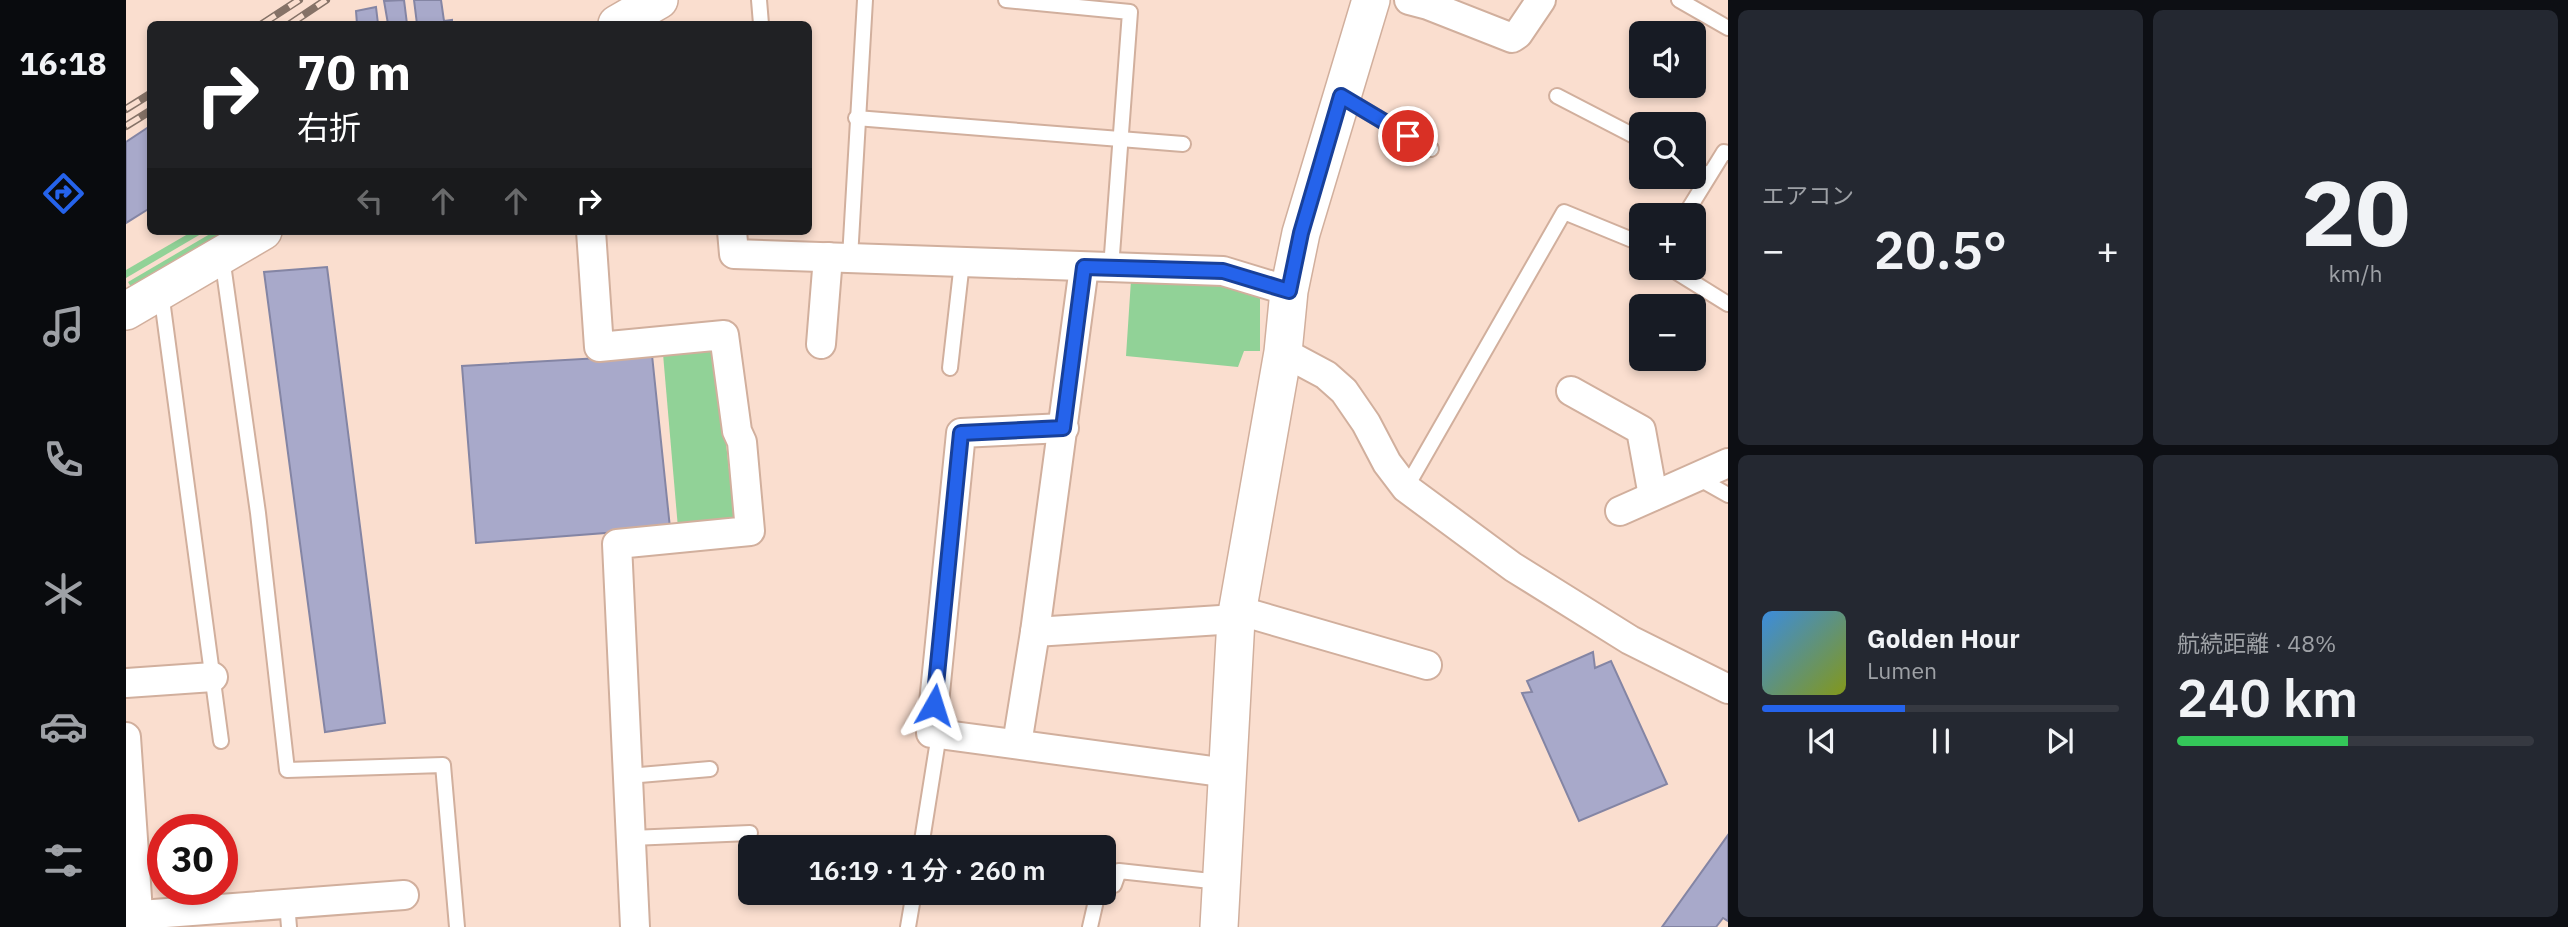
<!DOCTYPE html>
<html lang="ja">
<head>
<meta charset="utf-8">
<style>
  body { margin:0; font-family:"IBM Plex Sans","Noto Sans JP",sans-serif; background:#242831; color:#f1f3f6; height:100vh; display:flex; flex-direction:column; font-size:26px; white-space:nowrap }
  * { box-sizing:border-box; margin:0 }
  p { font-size:23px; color:#9ea1a6 }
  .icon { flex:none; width:38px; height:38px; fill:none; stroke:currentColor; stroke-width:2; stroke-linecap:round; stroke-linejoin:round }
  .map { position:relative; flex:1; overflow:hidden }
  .side { display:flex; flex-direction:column; gap:10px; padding:10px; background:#0d0f14; width:840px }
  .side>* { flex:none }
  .banner { position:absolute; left:21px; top:21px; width:665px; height:214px; border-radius:10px; box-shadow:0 4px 10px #0003; background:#202124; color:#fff; overflow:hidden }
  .controls { position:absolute; left:1503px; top:21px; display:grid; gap:14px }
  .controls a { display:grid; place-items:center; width:77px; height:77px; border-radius:10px; background:#171b24; box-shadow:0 4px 10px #0003; font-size:35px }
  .speed { position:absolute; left:21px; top:814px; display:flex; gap:14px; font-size:35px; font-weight:700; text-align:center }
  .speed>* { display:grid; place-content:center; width:91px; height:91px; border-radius:50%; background:#171b24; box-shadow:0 4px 10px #0003; line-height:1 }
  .speed .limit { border:10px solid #d22; background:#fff; color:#111 }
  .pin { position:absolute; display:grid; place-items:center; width:60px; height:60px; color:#fff; margin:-30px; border:4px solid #fff; border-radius:50%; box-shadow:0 2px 7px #0007 }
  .me { position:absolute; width:77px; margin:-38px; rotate:6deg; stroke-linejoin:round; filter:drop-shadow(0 0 5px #0008) }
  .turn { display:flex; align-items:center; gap:24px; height:147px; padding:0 35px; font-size:32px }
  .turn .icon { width:91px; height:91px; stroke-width:2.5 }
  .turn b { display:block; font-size:49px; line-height:60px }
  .lanes { display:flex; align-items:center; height:66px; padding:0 35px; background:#0003; justify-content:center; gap:35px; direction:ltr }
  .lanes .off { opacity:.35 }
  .big { font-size:52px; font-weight:600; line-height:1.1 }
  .side .tile { flex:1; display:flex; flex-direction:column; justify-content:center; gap:10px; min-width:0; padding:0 24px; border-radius:10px; background:#242831 }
  .side .dial { align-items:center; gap:0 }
  .dial b { font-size:91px; line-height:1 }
  .song { display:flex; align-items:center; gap:21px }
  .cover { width:84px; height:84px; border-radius:10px; background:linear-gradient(135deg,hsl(210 70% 55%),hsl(70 70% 35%)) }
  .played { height:7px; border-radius:4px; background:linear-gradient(90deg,#2563eb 40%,#363941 40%) }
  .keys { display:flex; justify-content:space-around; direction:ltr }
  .heat { display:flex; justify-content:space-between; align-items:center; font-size:38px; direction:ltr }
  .charge { height:10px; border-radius:5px; background:linear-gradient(90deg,#34c759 48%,#363941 0) }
  .side .tiles { flex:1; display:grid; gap:10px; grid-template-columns:repeat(2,1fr) }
  .trip { position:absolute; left:612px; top:835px; width:378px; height:70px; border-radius:10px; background:#171b24; box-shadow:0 4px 10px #0003; font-weight:600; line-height:70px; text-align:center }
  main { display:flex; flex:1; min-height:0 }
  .tabs { display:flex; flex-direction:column; width:126px; justify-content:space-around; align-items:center; background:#090b0e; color:#9ea1a6 }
  .tabs .icon { width:49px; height:49px }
  .tabs .selected { color:#2563eb }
  .tabs b { font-size:32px; color:#f1f3f6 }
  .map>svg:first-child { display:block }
  .green { fill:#91d297 }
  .building { fill:#a8a9ca; stroke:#8485a4; stroke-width:2 }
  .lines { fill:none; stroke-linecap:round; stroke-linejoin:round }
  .service-casing { stroke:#d1af9d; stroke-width:18 }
  .minor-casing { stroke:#d1af9d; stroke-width:32 }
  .tertiary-casing { stroke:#d1af9d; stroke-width:40 }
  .service { stroke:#fff; stroke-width:14 }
  .minor { stroke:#fff; stroke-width:28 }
  .tertiary { stroke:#fff; stroke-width:37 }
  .rail-casing { stroke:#857267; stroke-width:8 }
  .rail { stroke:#fadecf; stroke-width:5; stroke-dasharray:16; stroke-linecap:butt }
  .route-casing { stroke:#184099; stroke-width:18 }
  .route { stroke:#2563eb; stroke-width:12 }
</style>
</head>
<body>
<main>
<nav class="tabs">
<b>16:18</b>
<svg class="icon selected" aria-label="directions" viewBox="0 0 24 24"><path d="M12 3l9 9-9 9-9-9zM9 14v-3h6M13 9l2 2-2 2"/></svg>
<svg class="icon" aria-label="music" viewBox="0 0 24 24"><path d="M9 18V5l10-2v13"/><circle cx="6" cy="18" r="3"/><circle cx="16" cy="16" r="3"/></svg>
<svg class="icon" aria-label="phone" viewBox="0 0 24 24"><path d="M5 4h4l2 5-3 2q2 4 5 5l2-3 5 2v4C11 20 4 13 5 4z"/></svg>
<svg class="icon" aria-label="climate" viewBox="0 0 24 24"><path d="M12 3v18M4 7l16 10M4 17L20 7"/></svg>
<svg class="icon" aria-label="car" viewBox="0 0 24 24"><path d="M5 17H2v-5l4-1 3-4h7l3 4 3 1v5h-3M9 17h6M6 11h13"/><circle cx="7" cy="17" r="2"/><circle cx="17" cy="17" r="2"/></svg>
<svg class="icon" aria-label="filters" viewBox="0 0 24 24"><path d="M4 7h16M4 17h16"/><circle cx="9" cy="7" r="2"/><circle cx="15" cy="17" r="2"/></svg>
</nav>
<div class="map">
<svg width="1602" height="927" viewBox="0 0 1602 927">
  <rect width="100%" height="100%" fill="#fadecf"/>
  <g class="green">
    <polygon points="67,231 80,231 0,278 0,270"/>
    <polygon points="89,231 105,231 5,287 2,282"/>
    <polygon points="1005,280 1134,288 1134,351 1118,351 1112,367 1000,356"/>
    <polygon points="589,349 609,521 552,528 537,354"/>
  </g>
  <g class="building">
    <polygon points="278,0 281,24 262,24 258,1"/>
    <polygon points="288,0 315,0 318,21 326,20 326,24 291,24"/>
    <polygon points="250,7 252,24 231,24 230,11"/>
    <polygon points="24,126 24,208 0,223 0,142"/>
    <polygon points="201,267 259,723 199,732 138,272"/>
    <polygon points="526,355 544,528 350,543 336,366"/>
    <polygon points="1467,652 1469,668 1485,661 1541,784 1453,821 1396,693 1406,692 1401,681"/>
    <polygon points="1602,835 1602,921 1597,918 1590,927 1536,927"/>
  </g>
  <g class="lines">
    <g class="service-casing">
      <g id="service">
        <polyline points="633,0 635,24"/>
        <polyline points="880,0 1004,12 985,268"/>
        <polyline points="1553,0 1602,28"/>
        <polyline points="1431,96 1516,140"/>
        <polyline points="1216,97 1305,149"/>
        <polyline points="730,118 1057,144"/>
        <polyline points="1568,168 1583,175"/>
        <polyline points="1559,215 1598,152 1602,153"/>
        <polyline points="96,257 132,513 161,770 317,765 331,927"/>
        <polyline points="724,258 739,0"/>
        <polyline points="1544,268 1602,304"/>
        <polyline points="35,292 95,741"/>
        <polyline points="824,368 836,262"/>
        <polyline points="1570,477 1602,495"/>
        <polyline points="1280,488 1438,212 1516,244"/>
        <polyline points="502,776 584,769"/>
        <polyline points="505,838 624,833"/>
        <polyline points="795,847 813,734"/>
        <polyline points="978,886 988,885 993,871 1094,882"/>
        <polyline points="161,903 163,927"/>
        <polyline points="782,927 788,892"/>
        <polyline points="964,927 972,892"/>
      </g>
    </g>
    <g class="minor-casing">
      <g id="minor">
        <polyline points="1283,0 1302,5 1386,38 1392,34 1415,0"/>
        <polyline points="465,231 473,347 598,335 611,431 616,442 624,531 491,544 509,927"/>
        <polyline points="606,231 608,254 1097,271 1163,291"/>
        <polyline points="695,344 702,257"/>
        <polyline points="1157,352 1200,375 1218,391 1240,423 1261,463 1280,488 1387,567 1504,640 1602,689"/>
        <polyline points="1445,391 1515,430 1527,496"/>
        <polyline points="938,428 835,433 805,733 1102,773"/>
        <polyline points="1494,511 1602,463"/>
        <polyline points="1111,610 1301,665"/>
        <polyline points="909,632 1110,619"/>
        <polyline points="0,683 87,677"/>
        <polyline points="0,737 13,927"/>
        <polyline points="891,744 909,632 958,267"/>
        <polyline points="0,916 278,895"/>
      </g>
    </g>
    <g class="tertiary-casing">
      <g id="tertiary">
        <polyline points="491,24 533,0"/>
        <polyline points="0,311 137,231"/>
        <polyline points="1093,927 1110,619 1157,352 1163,291 1175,233 1245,0"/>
      </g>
    </g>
    <use href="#service" class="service"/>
    <use href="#minor" class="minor"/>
    <use href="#tertiary" class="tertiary"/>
    <g class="rail-casing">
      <g id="rail">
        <polyline points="136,24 173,0"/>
        <polyline points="164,24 200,0"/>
        <polyline points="0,109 24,94"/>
        <polyline points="0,126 24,111"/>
      </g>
    </g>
    <use href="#rail" class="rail"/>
  </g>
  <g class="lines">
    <g class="route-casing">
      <polyline id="route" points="808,705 835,433 937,428 958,267 1097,271 1163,291 1175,233 1215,96 1282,136"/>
    </g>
    <use href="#route" class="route"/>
  </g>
</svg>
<div class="controls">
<a><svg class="icon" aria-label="sound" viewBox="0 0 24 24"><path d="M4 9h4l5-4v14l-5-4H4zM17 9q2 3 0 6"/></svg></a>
<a><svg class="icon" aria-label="search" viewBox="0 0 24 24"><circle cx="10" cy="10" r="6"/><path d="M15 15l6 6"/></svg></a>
<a>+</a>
<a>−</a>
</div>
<div class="speed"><div class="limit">30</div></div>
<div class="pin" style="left:1282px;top:136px;background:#d93025"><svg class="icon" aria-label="arrive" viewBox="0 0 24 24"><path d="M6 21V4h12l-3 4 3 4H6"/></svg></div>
<svg class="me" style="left:808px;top:705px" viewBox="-20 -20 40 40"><path d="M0-17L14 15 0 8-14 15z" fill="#2563eb" stroke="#fff" stroke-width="4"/></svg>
<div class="trip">16:19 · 1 分 · 260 m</div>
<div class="banner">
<div class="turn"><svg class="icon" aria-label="right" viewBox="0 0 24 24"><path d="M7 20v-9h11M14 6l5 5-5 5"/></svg><div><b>70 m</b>右折</div></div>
<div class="lanes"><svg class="icon off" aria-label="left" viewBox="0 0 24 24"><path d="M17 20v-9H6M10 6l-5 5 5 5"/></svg><svg class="icon off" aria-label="ahead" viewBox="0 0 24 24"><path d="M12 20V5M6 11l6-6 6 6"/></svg><svg class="icon off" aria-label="ahead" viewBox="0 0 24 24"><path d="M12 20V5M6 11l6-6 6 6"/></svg><svg class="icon" aria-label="right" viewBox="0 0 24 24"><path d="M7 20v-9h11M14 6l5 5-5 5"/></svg></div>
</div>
</div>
<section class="side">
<div class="tiles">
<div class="tile"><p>エアコン</p>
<div class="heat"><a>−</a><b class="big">20.5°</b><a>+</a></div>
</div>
<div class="tile dial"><b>20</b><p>km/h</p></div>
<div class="tile">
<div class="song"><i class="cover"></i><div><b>Golden Hour</b><p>Lumen</p></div></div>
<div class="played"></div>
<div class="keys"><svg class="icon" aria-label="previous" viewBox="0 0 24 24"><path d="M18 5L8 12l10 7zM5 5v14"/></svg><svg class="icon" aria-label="pause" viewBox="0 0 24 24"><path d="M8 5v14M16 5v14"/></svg><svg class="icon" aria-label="next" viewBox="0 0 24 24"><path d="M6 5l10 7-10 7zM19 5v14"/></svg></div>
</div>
<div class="tile"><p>航続距離 · 48%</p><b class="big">240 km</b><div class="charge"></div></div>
</div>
</section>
</main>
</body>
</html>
